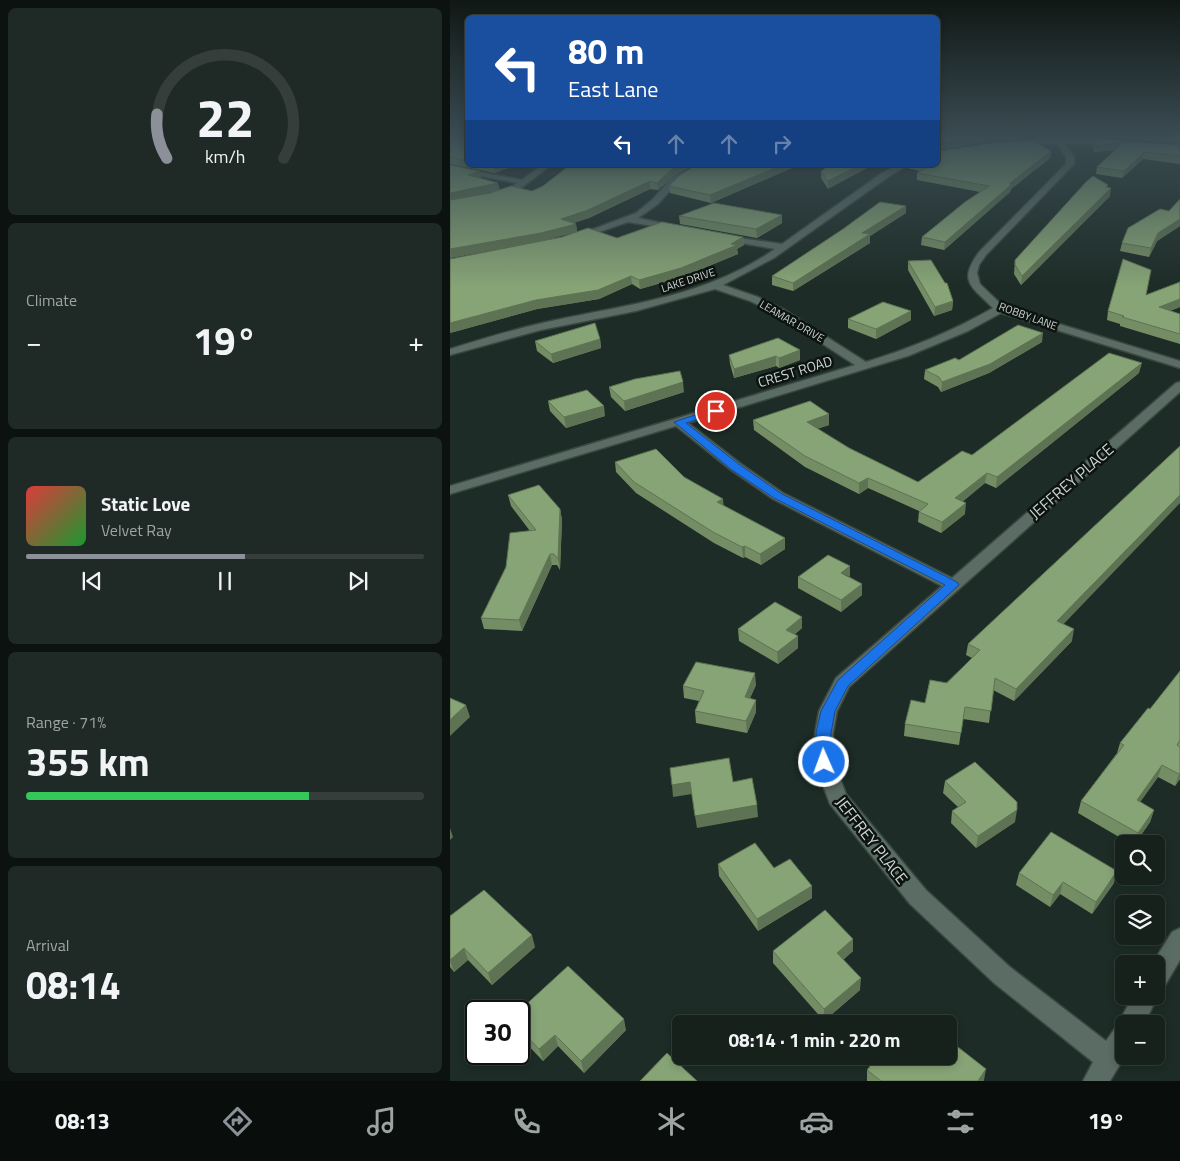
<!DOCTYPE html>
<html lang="en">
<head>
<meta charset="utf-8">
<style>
  body { margin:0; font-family:"Titillium Web",sans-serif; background:#1f2925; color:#f1f3f6; height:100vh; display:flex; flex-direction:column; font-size:19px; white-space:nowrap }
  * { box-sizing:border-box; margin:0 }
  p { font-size:16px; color:#9ea3a3 }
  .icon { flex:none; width:28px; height:28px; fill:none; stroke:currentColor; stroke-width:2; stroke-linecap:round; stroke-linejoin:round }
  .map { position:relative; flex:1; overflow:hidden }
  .details { display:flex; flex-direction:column; gap:8px; padding:8px; background:#0c120f; width:450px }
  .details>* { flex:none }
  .banner { position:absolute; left:15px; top:15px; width:475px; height:152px; border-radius:8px; box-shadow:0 2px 8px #0003,0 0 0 1px #353e3b; background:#1a4fa0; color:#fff; overflow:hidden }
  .controls { position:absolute; left:665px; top:835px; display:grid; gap:10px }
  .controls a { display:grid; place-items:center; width:50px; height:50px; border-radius:8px; background:#16211c; box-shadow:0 2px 8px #0003,0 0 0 1px #353e3b; font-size:25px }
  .speed { position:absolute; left:15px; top:1000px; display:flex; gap:10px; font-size:25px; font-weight:700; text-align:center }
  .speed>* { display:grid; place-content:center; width:65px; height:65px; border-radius:50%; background:#16211c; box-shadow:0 2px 8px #0003,0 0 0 1px #353e3b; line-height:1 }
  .speed .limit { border:2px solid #111; border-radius:8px; background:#fff; color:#111 }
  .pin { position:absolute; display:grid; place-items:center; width:42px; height:42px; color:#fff; margin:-21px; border:2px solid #fff; border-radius:50%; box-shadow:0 1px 5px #0007 }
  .me { position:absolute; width:55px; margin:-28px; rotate:358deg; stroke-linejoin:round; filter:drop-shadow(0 0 4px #0008) }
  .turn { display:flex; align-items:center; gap:18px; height:105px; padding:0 20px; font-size:22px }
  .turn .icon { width:65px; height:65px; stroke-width:2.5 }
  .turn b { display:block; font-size:35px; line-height:42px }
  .lanes { display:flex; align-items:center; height:48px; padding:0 20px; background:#0003; justify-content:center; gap:25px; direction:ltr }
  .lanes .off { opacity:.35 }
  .big { font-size:38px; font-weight:700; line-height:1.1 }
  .details .widget { flex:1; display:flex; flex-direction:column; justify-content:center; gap:8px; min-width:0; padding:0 18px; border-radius:8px; background:#1f2925 }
  .details .dial { align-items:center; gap:0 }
  .dial svg { height:130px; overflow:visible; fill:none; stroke:#353e3b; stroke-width:7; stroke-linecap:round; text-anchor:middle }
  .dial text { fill:#f1f3f6; stroke:none }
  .song { display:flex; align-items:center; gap:15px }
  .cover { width:60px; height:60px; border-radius:8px; background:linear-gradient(135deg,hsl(0 70% 55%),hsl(130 70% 35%)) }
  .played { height:5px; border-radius:2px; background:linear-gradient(90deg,#8c9099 55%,#353e3b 55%) }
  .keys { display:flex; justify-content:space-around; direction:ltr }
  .heat { display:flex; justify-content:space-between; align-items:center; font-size:28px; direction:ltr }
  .charge { height:8px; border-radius:4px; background:linear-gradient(90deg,#34c759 71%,#353e3b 0) }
  .trip { position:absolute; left:222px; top:1015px; width:285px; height:50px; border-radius:8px; background:#16211c; box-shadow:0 2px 8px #0003,0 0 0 1px #353e3b; font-weight:700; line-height:50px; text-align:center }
  .tab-bar { display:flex; height:80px; justify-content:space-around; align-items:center; background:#090d0b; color:#9ea3a3 }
  .tab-bar .icon { width:35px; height:35px }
  .tab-bar .on { color:#8c9099 }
  .tab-bar b { font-size:22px; color:#f1f3f6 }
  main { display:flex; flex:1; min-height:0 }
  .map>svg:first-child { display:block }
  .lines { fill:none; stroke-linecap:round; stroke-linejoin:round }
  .minor-casing { stroke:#394741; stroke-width:3 }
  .minor { fill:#5b6c64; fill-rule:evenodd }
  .wall { fill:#748d65; fill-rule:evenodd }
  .shaded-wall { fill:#5e7353 }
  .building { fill:#87a476; stroke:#5e7353 }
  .route { fill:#1a73e8; stroke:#114b97 }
  .labels { text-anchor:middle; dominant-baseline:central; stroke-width:5; stroke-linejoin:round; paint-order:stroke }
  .far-street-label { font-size:11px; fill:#ccd5d1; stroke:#0c1310 }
  .street-label { font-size:14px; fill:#ccd5d1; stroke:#0c1310 }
  .near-street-label { font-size:16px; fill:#ccd5d1; stroke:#0c1310 }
</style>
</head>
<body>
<main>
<section class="details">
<div class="widget dial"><svg viewBox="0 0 100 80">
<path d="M14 69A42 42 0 1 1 86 69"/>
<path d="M14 69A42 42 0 0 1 8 42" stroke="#8c9099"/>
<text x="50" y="56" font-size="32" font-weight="700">22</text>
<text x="50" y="72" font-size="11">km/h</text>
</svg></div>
<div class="widget"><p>Climate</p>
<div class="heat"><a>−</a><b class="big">19°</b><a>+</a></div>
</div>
<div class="widget">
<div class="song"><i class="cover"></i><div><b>Static Love</b><p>Velvet Ray</p></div></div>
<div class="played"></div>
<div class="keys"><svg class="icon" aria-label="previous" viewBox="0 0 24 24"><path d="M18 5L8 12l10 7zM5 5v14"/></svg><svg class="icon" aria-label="pause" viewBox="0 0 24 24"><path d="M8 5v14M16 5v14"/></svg><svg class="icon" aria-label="next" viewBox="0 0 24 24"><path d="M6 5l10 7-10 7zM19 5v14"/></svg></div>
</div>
<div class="widget"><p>Range · 71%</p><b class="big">355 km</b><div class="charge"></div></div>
<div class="widget"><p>Arrival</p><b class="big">08:14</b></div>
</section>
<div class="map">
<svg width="730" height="1081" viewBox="0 0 730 1081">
  <rect width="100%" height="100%" fill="#1d2c26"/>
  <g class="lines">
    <g class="minor-casing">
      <g id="minor">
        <path d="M610,139L665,140L669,142L665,144H615L624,157V164L536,255L529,265L527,273L530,284L554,307L730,361V368L551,313L518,331L458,356L238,423L291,464L333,493L502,578L726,383L730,382V392L399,687L387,711L383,733L384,762L396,794L476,890L560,967L656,1041L668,1024L683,996H706V992L708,996L694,1024H674L675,1056L660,1081H633L643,1062L544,983L460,904L380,804L364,762L365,733L369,711L386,678L492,586L323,499L281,470L226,426L0,494V486L405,365L325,313L300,301L265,289L186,311L91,330L0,355V349C29,340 58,331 88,324C170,305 254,299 325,249L273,240L269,237L270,235L332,244L432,173L448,165H458L438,177L324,258L273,285L308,297L333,309L416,362C461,348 503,331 543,308C521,286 507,281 530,251L616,164V157L608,144H563L559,142L563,140Z"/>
        <polygon points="92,165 101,165 66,192 48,197 45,197 45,193 60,188 67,183 0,170 0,166 72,180"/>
        <polygon points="246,165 256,165 228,182 208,204 188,218 227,226 227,230 178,222 129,239 123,239 122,237 186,213 202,200 222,178"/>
        <polygon points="730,928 730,960 714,987 706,990 706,964 702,964 722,932"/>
      </g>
    </g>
    <use href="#minor" class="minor"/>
  </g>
  <g class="wall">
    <polygon points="0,136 18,136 18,165 66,165 45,173 0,164"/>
    <polygon points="488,136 568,136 567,139 548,140 488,150 489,151 601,151 600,158 561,189 560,192 494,250 471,245 472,237 530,192 467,180 467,173 470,171 457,168 457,165 488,165"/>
    <polygon points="642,136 730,136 730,144 669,138 642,138"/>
    <polygon points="645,139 730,145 730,164 693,159 672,178 646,174 647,167 665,150 644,152 643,145"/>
    <path d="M0,165L30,171L31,178L49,190L82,191L93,186L120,165H243L224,176L208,190L200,189L139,218L123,223L126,224L127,232L167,238L293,237L294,245L287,249L288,254L232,277L190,289L182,284L149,299L87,309L0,333V259L82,243L0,258ZM47,191L40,193L21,196ZM126,232L112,237L94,240Z"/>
    <polygon points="246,165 349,165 261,203 220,193 219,186"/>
    <polygon points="380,165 378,189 371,178 371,171"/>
    <polygon points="658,185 658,188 660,196 571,285 564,274 565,260"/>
    <polygon points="730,199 730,226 707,241 699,257 670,251 672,243 719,211"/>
    <polygon points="456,213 420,236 420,243 343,291 322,285 322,276"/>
    <polygon points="229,216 332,223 307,238 230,224"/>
    <polygon points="458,261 503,301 502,310 484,316 458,270"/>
    <polygon points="730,282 730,307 720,311 730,314 730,344 670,326 670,324 657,320 658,311 696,295"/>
    <polygon points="398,319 461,320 426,339 398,328"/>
    <polygon points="328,338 350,360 329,368 326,366 284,378 280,364 279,355"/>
    <polygon points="150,339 151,348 103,363 87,351 85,341"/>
    <polygon points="592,342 539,373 491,392 488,387 474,379 475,370 509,360"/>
    <polygon points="689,373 546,488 535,483 513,501 515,514 491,533 468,522 469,511 418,488 409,494 355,467 304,430 303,420 379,425 367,429 399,448 468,482"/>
    <polygon points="159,387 234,392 175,411 161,397"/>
    <polygon points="98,401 155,416 116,428 100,411"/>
    <polygon points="165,462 234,477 273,506 335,549 311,565 295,557 293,558 264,543 186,493 166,472"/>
    <polygon points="58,495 110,509 112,520 110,570 107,565 102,565 72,631 34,629 31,618 80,531 61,506"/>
    <polygon points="348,577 400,577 412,584 412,595 391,612 348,588"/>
    <polygon points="352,617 352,628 344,635 348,636 348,648 328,664 289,641 288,629"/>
    <polygon points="613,624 622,641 564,701 543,690 539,723 513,719 509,745 454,736 455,724 475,703 522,658 516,655 518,644"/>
    <polygon points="730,671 730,779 725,786 708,777 690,802 704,810 700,822 685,844 681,844 628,813 631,801 667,753 670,743 700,709"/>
    <polygon points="306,685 300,698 306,712 297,733 246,723 245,711 249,701 234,698 233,686"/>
    <polygon points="495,781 565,822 526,848 501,823 502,811 508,807 493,793"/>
    <polygon points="268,864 362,898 308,931 269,876"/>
    <polygon points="569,873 664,883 642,914 610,894 600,907 566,885"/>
    <polygon points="0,916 85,947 42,985 18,960 4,972 0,967"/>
    <polygon points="403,939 403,951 393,960 410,990 374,1021 323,963 323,951"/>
    <polygon points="69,1011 176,1030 134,1073 108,1046 93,1061 69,1036"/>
    <polygon points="417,1070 534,1080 533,1081 417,1081"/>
  </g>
  <g class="shaded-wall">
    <polygon points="531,136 548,136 548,140 488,150 488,151 488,143"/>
    <polygon points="673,143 672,149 644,152 645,145"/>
    <polygon points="601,151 600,158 561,189 560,192 494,250 495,242 560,183"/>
    <polygon points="694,152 693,159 672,178 674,171"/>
    <polygon points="46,165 66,165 45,173 44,166"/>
    <polygon points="229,165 243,165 224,176 208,190 207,183 223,168"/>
    <polygon points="332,165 349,165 261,203 260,195"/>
    <polygon points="410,165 423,165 378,189 378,181"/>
    <polygon points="30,171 31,178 19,182 18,175"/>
    <polygon points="200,181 200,189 139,218 112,227 111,219"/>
    <polygon points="48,183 50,190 0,201 0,193"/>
    <polygon points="658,185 657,192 661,188 660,196 571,285 572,276"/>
    <polygon points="456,206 456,213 420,236 420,243 343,291 343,283 412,233"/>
    <polygon points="332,215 332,223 307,238 306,229"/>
    <polygon points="730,219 730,226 707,241 699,257 701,248 708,233"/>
    <polygon points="126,224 127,232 92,241 0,258 0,249"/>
    <polygon points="293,237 294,245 287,249 288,254 232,277 190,289 189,280 281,244"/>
    <polygon points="181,276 182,284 149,299 87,309 0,333 0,323 86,300"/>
    <polygon points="730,299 730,307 707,316 709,307"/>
    <polygon points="503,301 502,310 484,316 485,307"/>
    <polygon points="461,311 461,320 426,339 426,329"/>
    <polygon points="593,333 592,342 539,373 491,392 492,382"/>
    <polygon points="150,339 151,348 103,363 101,354"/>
    <polygon points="350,350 350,360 329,368 329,358"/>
    <polygon points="326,356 326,366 284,378 284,369"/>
    <polygon points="692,363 689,373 546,488 547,477"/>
    <polygon points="233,382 234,392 175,411 174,401"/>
    <polygon points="154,406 155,416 116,428 114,417"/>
    <polygon points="379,414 379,425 357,432 357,422"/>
    <polygon points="537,473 535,483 504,509 505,498"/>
    <polygon points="418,478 418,488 409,494 409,483"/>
    <polygon points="730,495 730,503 605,633 607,621"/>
    <polygon points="273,499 274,509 267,502"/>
    <polygon points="516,503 515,514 491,533 492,522"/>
    <polygon points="110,509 112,520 110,570 108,559"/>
    <polygon points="335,538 335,549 311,565 310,554"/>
    <polygon points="295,546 295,557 293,558 292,547"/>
    <polygon points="100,554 102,565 72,631 69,620"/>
    <polygon points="400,566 400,577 391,573"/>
    <polygon points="412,584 412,595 391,612 391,600"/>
    <polygon points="352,617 352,628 336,641 336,630"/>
    <polygon points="624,629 622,641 564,701 566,689"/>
    <polygon points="348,636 348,648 328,664 327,652"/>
    <polygon points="305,673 306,685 295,709 295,697"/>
    <polygon points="306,700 306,712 297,733 296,721"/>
    <polygon points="16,705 20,717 0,736 0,720"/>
    <polygon points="712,765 708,777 683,812 687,800"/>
    <polygon points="730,773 730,779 725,786 729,774"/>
    <polygon points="240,782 242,794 223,797 222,785"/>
    <polygon points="307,805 308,817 247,828 245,816"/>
    <polygon points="567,810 565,822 526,848 528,836"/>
    <polygon points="704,810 700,822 685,844 688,833"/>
    <polygon points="0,828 3,837 0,840"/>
    <polygon points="667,871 664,883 642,914 646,902"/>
    <polygon points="613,882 610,894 600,907 603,895"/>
    <polygon points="362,886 362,898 308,931 307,919"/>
    <polygon points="82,935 85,947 42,985 38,973"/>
    <polygon points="403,939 403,951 387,965 387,953"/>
    <polygon points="14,948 18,960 4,972 0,960"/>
    <polygon points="411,978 410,990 374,1021 374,1009"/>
    <polygon points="174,1019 176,1030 134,1073 131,1061"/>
    <polygon points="105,1035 108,1046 93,1061 89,1049"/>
    <polygon points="536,1069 534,1080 533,1081 528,1081"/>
  </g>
  <g class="building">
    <polygon points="0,136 18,136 18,161 0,157"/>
    <polygon points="488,136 531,136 488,143 488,146"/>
    <polygon points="645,139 730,145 730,156 694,152 674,171 647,167 673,143 645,145"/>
    <polygon points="581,140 601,151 560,183 561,185 495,242 472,237 515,202 539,186 467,173 479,166 475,165 488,165 488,150 489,151 549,142"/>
    <polygon points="0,165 30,171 18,175 48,183 0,193"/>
    <polygon points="120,165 229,165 223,168 207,183 200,181 138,210 111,219 126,224 91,233 0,249 0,200 40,193 61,186 82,191 93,186"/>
    <polygon points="246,165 332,165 260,195 219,186 229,176"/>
    <polygon points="380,165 410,165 378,181 371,171"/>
    <polygon points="643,176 658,185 656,187 661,188 572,276 565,265 565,260 636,182"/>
    <polygon points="730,199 730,219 708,233 701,248 672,243 678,228 710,209 719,211"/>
    <polygon points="430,202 456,206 412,233 420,234 343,283 322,276 393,229"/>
    <polygon points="264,203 332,215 306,229 229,216"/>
    <polygon points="212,222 293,237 281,244 287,245 231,268 189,280 181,276 148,290 86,300 0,323 0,259 112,237 138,228 167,238"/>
    <polygon points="673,259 701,270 696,295 730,282 730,299 709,307 730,314 730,334 672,317 674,316 658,311"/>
    <polygon points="481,260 495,283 497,283 503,301 485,307 458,261"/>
    <polygon points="433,302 461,311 426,329 398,319"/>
    <polygon points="145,323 150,339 101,354 85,341"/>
    <polygon points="568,325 593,333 540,364 492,382 489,377 475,370 505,358 509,360"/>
    <polygon points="328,338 350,350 329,358 326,356 284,369 279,355"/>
    <polygon points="659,353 692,363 547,477 537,473 505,498 516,503 492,522 469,512 478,504 418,478 409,483 355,456 303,420 360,401 379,414 357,422 399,448 468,482 512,451 522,455"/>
    <polygon points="230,371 233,382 174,401 159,387 185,379"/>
    <polygon points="137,390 154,406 114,417 98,401"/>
    <polygon points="730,446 730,495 607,621 624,629 566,689 545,678 541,711 515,707 511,733 455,724 461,700 475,703 480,680 497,683 530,650 518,644"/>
    <polygon points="206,449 234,477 273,499 267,502 335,538 310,554 295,546 292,547 263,532 184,482 165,462"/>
    <polygon points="89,485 110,509 108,559 104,554 100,554 69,620 31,618 56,567 60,533 86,530 58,495"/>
    <polygon points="378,555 400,566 391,573 412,584 391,600 348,577"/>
    <polygon points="325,602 352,617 336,630 348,636 327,652 288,629"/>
    <polygon points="246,662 305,673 295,697 306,700 296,721 245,711 254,691 233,686"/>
    <polygon points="730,671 730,740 727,745 730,747 730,773 729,774 712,765 687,800 704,810 688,833 631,801 674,745 670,743 698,708 700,709"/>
    <polygon points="0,698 16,705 0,720"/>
    <polygon points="279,758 283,782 302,778 307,805 245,816 240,782 222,785 220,768"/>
    <polygon points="525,762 567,802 567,810 528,836 502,811 516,802 495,781"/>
    <polygon points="601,832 667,871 646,902 613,882 603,895 569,873"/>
    <polygon points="305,843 324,868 340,859 362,886 307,919 268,864"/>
    <polygon points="34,890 82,935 38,973 14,948 0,960 0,916"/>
    <polygon points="375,910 403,939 387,953 411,978 374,1009 323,951"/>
    <polygon points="118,966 174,1019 131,1061 105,1035 89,1049 69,1028 69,1011"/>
    <polygon points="499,1040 536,1069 528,1081 431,1081 417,1070 428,1056 482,1056 484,1058 486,1056 499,1056"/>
    <polygon points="217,1053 247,1081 190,1081"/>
  </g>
  <linearGradient id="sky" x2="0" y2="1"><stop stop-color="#101815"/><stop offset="0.47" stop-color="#3a4b52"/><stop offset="1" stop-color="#3a4b52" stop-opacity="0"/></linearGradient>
  <rect width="730" height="288" fill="url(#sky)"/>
  <polygon class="route" points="266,408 271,411 269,413 236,423 290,465 332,494 507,582 509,585 398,686 385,711 381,733 382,762 380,766 374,768 369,766 367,762 366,733 371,711 388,680 495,585 324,498 282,470 224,422"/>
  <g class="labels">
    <g class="far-street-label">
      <text transform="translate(238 280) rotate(-18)">LAKE DRIVE</text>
      <text transform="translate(578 316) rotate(20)">ROBBY LANE</text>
      <text transform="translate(342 321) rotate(30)">LEAMAR DRIVE</text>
    </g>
    <g class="street-label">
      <text transform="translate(345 371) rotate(-17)">CREST ROAD</text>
    </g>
    <g class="near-street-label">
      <text transform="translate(621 481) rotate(-41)">JEFFREY PLACE</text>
      <text transform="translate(422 840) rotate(52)">JEFFREY PLACE</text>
    </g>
  </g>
</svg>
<div class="controls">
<a><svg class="icon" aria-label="search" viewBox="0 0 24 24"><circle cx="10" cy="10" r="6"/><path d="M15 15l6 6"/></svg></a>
<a><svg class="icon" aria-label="layers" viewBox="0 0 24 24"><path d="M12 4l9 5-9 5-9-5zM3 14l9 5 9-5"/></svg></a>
<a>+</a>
<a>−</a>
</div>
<div class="speed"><div class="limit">30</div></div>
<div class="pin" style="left:266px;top:411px;background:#d93025"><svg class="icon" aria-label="arrive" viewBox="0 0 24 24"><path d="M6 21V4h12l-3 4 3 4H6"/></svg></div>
<svg class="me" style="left:374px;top:762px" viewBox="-20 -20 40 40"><circle r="17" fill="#1a73e8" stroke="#fff" stroke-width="3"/><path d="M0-11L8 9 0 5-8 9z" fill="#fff"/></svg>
<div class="trip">08:14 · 1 min · 220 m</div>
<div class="banner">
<div class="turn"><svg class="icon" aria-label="left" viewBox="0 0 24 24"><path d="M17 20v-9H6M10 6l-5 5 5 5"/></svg><div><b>80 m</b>East Lane</div></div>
<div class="lanes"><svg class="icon" aria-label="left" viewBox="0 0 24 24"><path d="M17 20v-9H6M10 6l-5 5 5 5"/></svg><svg class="icon off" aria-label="ahead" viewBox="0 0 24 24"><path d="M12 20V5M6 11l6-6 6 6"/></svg><svg class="icon off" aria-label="ahead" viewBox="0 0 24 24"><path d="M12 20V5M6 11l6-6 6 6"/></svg><svg class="icon off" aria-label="right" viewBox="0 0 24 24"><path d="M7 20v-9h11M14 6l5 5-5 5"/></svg></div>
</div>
</div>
</main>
<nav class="tab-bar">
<b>08:13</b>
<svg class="icon on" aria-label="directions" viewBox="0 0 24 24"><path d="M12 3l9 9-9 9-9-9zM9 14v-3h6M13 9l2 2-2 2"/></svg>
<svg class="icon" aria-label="music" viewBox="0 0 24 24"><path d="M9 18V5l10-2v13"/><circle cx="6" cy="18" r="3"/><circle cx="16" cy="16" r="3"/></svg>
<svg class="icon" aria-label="phone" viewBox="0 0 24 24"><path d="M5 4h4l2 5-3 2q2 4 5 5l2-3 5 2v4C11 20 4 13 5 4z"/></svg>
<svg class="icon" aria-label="climate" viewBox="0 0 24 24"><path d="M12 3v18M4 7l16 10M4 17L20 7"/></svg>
<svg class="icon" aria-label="car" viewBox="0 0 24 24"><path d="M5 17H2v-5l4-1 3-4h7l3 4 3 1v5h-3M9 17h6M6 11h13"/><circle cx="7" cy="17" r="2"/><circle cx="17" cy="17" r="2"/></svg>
<svg class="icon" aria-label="filters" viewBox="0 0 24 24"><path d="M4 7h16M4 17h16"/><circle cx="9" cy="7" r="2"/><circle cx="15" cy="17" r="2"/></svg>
<b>19°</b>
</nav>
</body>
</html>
